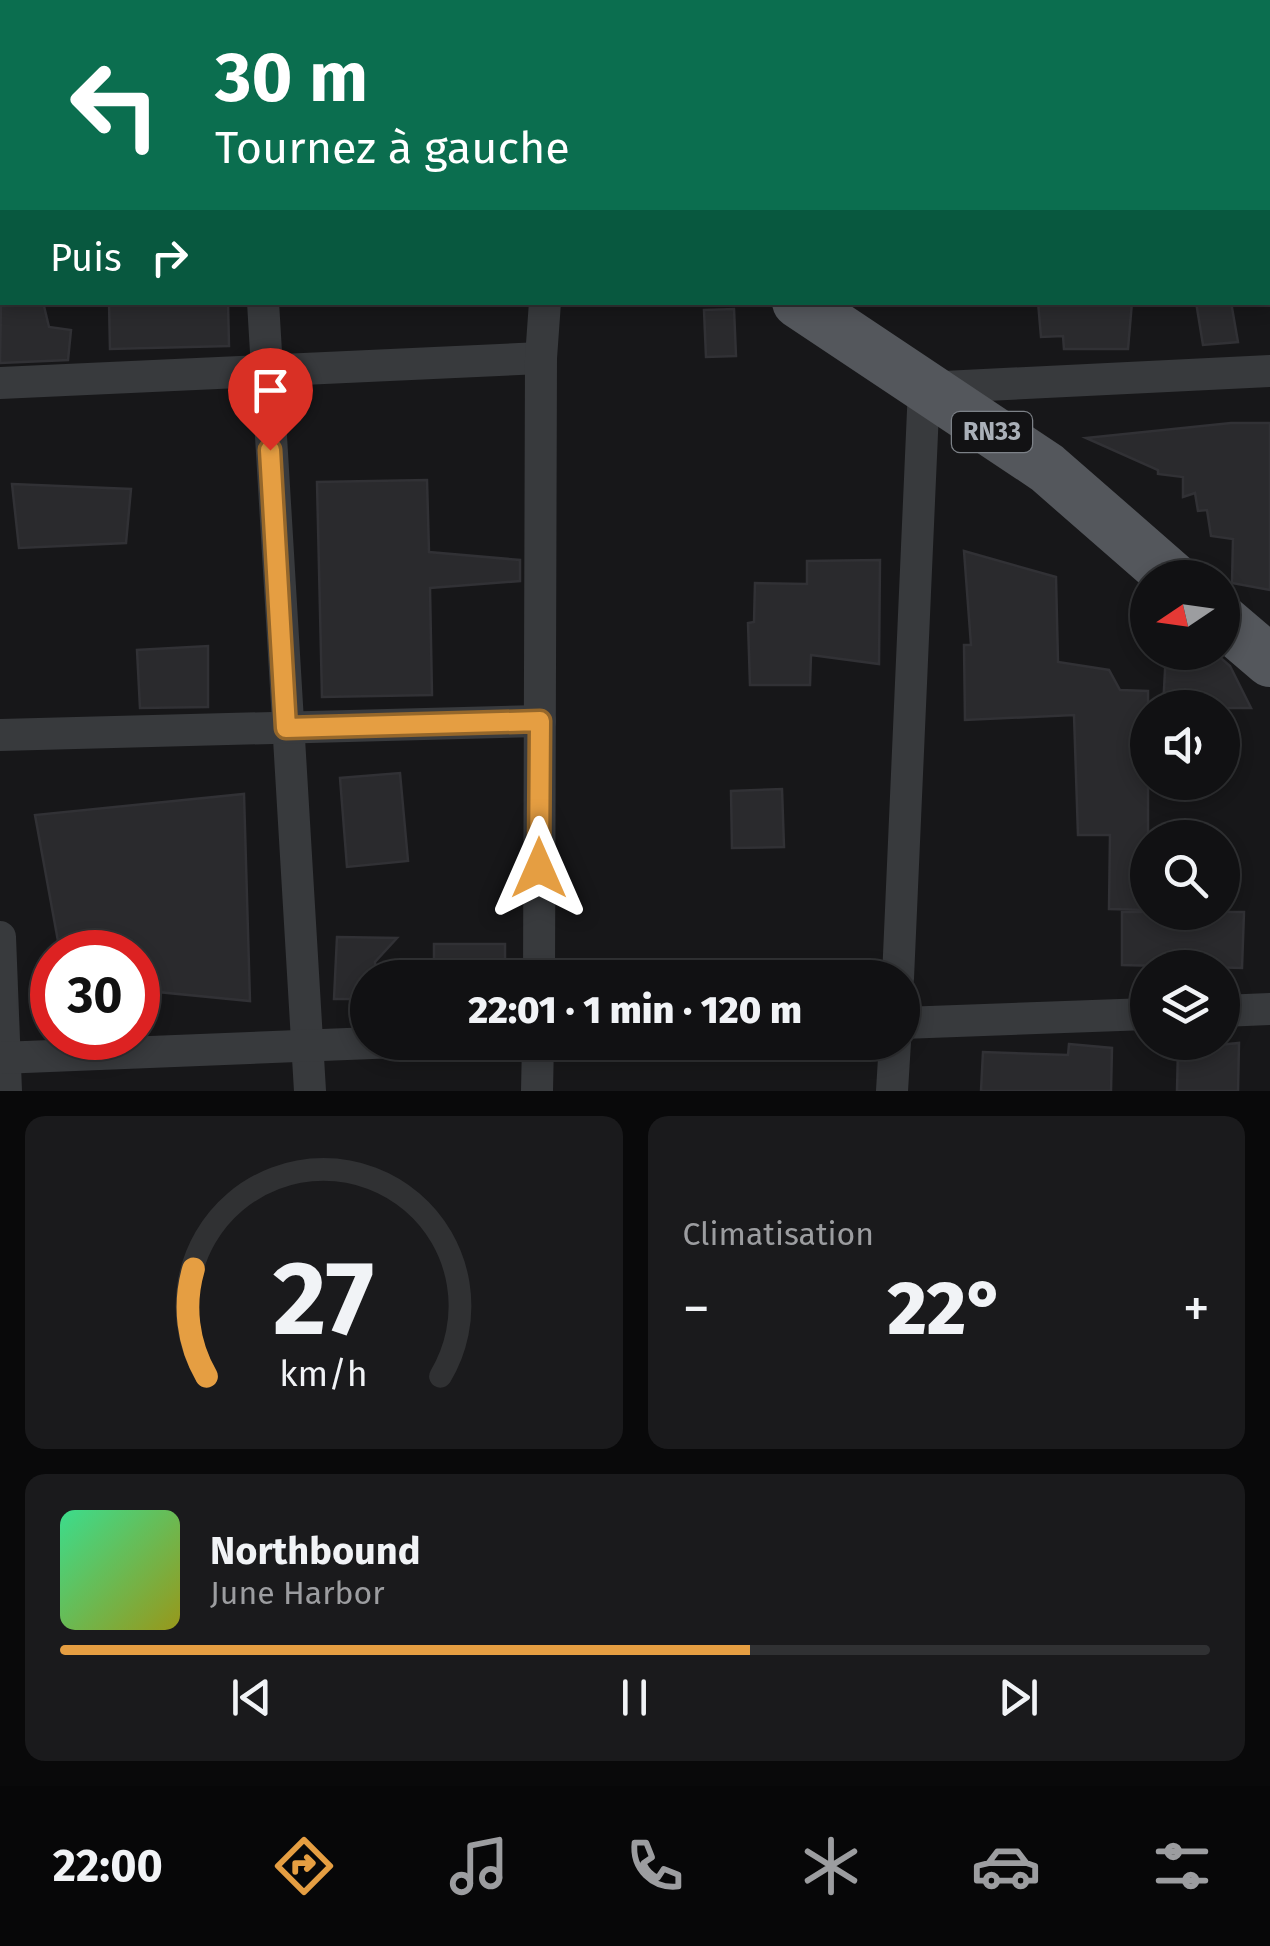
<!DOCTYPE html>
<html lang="fr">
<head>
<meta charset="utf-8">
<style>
  body { margin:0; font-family:"Fira Sans",sans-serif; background:#1a1a1c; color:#f1f3f6; height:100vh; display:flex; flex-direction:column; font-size:38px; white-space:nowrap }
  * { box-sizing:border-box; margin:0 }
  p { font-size:32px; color:#9c9da0 }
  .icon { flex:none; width:55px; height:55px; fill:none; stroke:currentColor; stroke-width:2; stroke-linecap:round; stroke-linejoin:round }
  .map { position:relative; height:1091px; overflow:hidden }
  .panel { display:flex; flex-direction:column; gap:25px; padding:25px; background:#09090a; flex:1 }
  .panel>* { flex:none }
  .guide { position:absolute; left:0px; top:0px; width:1270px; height:305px; box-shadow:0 5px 15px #0003,0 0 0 2px #303133; background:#0b6e4f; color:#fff; overflow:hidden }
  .needle { width:65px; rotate:257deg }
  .controls { position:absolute; left:1130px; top:560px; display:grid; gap:20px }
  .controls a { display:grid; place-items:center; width:110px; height:110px; border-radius:50%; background:#111113; box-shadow:0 5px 15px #0003,0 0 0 2px #303133; font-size:50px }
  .speed { position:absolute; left:30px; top:930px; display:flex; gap:20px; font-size:50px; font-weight:700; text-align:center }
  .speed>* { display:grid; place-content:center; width:130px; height:130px; border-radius:50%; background:#111113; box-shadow:0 5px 15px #0003,0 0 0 2px #303133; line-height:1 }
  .speed .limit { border:15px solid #d22; background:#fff; color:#111 }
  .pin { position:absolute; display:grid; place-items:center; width:85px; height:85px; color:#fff; margin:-102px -42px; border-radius:50% 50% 50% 0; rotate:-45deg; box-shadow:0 0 10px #0007 }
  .pin .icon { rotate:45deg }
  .me { position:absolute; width:110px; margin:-55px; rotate:0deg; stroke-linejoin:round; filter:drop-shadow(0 0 8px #0008) }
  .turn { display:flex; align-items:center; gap:35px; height:210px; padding:0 50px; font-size:45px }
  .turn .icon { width:130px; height:130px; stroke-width:2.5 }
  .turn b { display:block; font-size:70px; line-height:85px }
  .then { display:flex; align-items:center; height:95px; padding:0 50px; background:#0003; gap:20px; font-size:38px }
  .big { font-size:75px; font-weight:800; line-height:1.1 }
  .panel .widget { flex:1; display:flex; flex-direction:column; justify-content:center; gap:15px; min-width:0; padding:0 35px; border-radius:20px; background:#1a1a1c }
  .panel .dial { align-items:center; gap:0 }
  .dial svg { height:260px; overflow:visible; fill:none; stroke:#303133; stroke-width:7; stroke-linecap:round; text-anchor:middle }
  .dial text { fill:#f1f3f6; stroke:none }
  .song { display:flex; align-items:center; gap:30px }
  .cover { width:120px; height:120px; border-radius:15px; background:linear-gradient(135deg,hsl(150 70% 55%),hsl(60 70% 35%)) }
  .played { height:10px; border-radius:5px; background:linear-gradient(90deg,#e59e42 60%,#303133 60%) }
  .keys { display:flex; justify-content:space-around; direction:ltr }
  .heat { display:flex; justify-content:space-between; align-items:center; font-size:55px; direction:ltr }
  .panel .tiles { flex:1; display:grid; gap:25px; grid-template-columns:1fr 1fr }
  .widget:last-child { grid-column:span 2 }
  .trip { position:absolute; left:350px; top:960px; width:570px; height:100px; border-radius:50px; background:#111113; box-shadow:0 5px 15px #0003,0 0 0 2px #303133; font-weight:800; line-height:100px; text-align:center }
  .tabs { display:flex; height:160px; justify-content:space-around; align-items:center; background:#070708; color:#9c9da0 }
  .tabs .icon { width:70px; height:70px }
  .tabs .selected { color:#e59e42 }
  .tabs b { font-size:45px; color:#f1f3f6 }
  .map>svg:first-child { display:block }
  .building { fill:#2a2a2d; stroke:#313135; stroke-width:2.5 }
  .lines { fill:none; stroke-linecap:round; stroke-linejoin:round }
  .minor { stroke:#383a3d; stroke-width:32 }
  .primary { stroke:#54575c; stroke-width:52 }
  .route-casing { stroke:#95672b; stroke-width:25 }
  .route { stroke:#e59e42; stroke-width:18 }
  .labels { text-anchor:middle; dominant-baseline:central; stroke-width:10; stroke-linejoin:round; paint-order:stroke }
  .shield { fill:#121214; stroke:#7c8187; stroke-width:2.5 }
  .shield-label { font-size:25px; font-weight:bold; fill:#aab0b8 }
</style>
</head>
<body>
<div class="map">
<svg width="1270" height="1091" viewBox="0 0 1270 1091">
  <rect width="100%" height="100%" fill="#171719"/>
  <g class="building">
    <polygon points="1,302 43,302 49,327 71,330 68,360 0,363"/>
    <polygon points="109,302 228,302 229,346 110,349"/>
    <polygon points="1038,302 1132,302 1128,349 1064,349 1063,336 1041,337"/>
    <polygon points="1196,302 1231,302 1238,342 1203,345"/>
    <polygon points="734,309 736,356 706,357 704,310"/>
    <polygon points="1231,423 1270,423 1270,590 1232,583 1233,539 1211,536 1207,510 1198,511 1195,493 1183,497 1183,477 1158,474 1158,470 1086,438"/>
    <polygon points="427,480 429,552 520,560 520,581 430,588 432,695 322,697 317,482"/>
    <polygon points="12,484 131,489 126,543 19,548"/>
    <polygon points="964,551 1056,577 1058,662 1109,670 1120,690 1148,691 1148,910 1109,909 1110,835 1078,835 1074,715 965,720 964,645 971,645"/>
    <polygon points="880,560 879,664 811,655 810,685 750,685 748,623 754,622 755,583 807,584 807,561"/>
    <polygon points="208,646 208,707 140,708 137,650"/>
    <polygon points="1166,652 1188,657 1214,652 1230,666 1251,708 1163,708"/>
    <polygon points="400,773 408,861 347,867 340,778"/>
    <polygon points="782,789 784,847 732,848 731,791"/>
    <polygon points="244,794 250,1001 138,990 138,952 60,952 35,815"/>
    <polygon points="1122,912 1244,912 1242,968 1122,965"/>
    <polygon points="337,937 397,938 375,962 376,978 368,978 368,999 334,999"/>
    <rect x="434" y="944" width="71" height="34"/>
    <polygon points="1239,1043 1238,1091 1177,1091 1178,1049"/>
    <polygon points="1069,1044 1112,1048 1111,1091 981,1091 983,1052 1068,1055"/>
  </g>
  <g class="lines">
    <g class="minor">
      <polyline points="249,0 249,2"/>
      <polyline points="1008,0 1008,2"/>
      <polyline points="701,2 701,0"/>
      <polyline points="1268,55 1270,55"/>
      <polyline points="0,108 2,108"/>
      <polyline points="263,302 310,1091"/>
      <polyline points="0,383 541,358"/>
      <polyline points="0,735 540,721"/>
      <polyline points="0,937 6,1091"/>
      <polyline points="539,978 541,358 545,302"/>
      <polyline points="898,978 924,388 1270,371"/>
      <polyline points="1222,1011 1270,1009"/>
      <polyline points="902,1023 1148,1014"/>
      <polyline points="0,1058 397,1042"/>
      <polyline points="537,1091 538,1042"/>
      <polyline points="892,1091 895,1042"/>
    </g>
    <g class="primary">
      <polyline points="561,2 561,0"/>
      <polyline points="798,302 1047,468 1173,578"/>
      <polyline points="1222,620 1270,661"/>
    </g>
  </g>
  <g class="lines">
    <g class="route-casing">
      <polyline id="route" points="270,450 286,728 540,721 539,868"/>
    </g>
    <use href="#route" class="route"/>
  </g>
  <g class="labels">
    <rect class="shield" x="952" y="412" width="80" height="40" rx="8"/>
    <g class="shield-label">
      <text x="992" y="432">RN33</text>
    </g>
  </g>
</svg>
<div class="controls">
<a><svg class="needle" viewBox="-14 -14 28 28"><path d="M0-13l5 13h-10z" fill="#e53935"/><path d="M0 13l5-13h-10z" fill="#9c9da0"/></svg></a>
<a><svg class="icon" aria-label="sound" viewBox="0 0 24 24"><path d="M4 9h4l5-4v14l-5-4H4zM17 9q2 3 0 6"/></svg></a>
<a><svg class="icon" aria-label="search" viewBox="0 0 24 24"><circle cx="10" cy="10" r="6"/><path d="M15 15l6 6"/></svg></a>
<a><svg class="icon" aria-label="layers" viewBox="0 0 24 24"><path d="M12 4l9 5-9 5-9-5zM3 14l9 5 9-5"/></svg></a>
</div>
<div class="speed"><div class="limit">30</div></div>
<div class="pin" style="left:270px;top:450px;background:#d93025"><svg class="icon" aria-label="arrive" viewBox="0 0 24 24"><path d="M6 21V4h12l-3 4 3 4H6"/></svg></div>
<svg class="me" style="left:539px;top:868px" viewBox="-20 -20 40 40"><path d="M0-17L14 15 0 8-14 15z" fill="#e59e42" stroke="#fff" stroke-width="4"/></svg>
<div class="trip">22:01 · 1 min · 120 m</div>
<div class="guide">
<div class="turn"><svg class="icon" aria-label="left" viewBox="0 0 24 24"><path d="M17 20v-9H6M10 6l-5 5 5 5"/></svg><div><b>30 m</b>Tournez à gauche</div></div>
<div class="then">Puis<svg class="icon" aria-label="right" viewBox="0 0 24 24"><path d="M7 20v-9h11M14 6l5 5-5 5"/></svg></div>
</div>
</div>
<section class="panel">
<div class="tiles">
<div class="widget dial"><svg viewBox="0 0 100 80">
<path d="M14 69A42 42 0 1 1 86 69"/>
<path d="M14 69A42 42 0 0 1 10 36" stroke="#e59e42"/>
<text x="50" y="56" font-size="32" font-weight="700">27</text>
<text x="50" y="72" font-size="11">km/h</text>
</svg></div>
<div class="widget"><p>Climatisation</p>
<div class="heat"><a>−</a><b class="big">22°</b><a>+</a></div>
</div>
<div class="widget">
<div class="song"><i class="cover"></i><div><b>Northbound</b><p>June Harbor</p></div></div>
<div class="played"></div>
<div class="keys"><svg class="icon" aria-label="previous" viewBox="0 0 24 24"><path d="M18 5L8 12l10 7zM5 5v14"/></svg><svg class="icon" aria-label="pause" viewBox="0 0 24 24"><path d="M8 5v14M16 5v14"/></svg><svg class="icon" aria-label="next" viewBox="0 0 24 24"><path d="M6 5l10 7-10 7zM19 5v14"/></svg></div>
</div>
</div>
</section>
<nav class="tabs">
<b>22:00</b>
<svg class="icon selected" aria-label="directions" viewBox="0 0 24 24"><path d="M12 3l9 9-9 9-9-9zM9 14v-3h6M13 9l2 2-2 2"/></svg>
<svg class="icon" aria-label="music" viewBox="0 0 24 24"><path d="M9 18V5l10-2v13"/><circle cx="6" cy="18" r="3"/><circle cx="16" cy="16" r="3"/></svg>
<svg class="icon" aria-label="phone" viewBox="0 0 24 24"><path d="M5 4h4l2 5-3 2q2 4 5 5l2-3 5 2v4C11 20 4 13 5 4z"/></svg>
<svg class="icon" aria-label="climate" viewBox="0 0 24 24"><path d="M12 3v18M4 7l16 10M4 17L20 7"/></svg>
<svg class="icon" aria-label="car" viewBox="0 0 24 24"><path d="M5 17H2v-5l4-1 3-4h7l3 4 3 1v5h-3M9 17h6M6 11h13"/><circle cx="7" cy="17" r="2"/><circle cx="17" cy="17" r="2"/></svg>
<svg class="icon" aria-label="filters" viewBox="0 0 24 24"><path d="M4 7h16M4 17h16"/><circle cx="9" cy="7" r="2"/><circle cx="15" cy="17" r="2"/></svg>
</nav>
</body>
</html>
